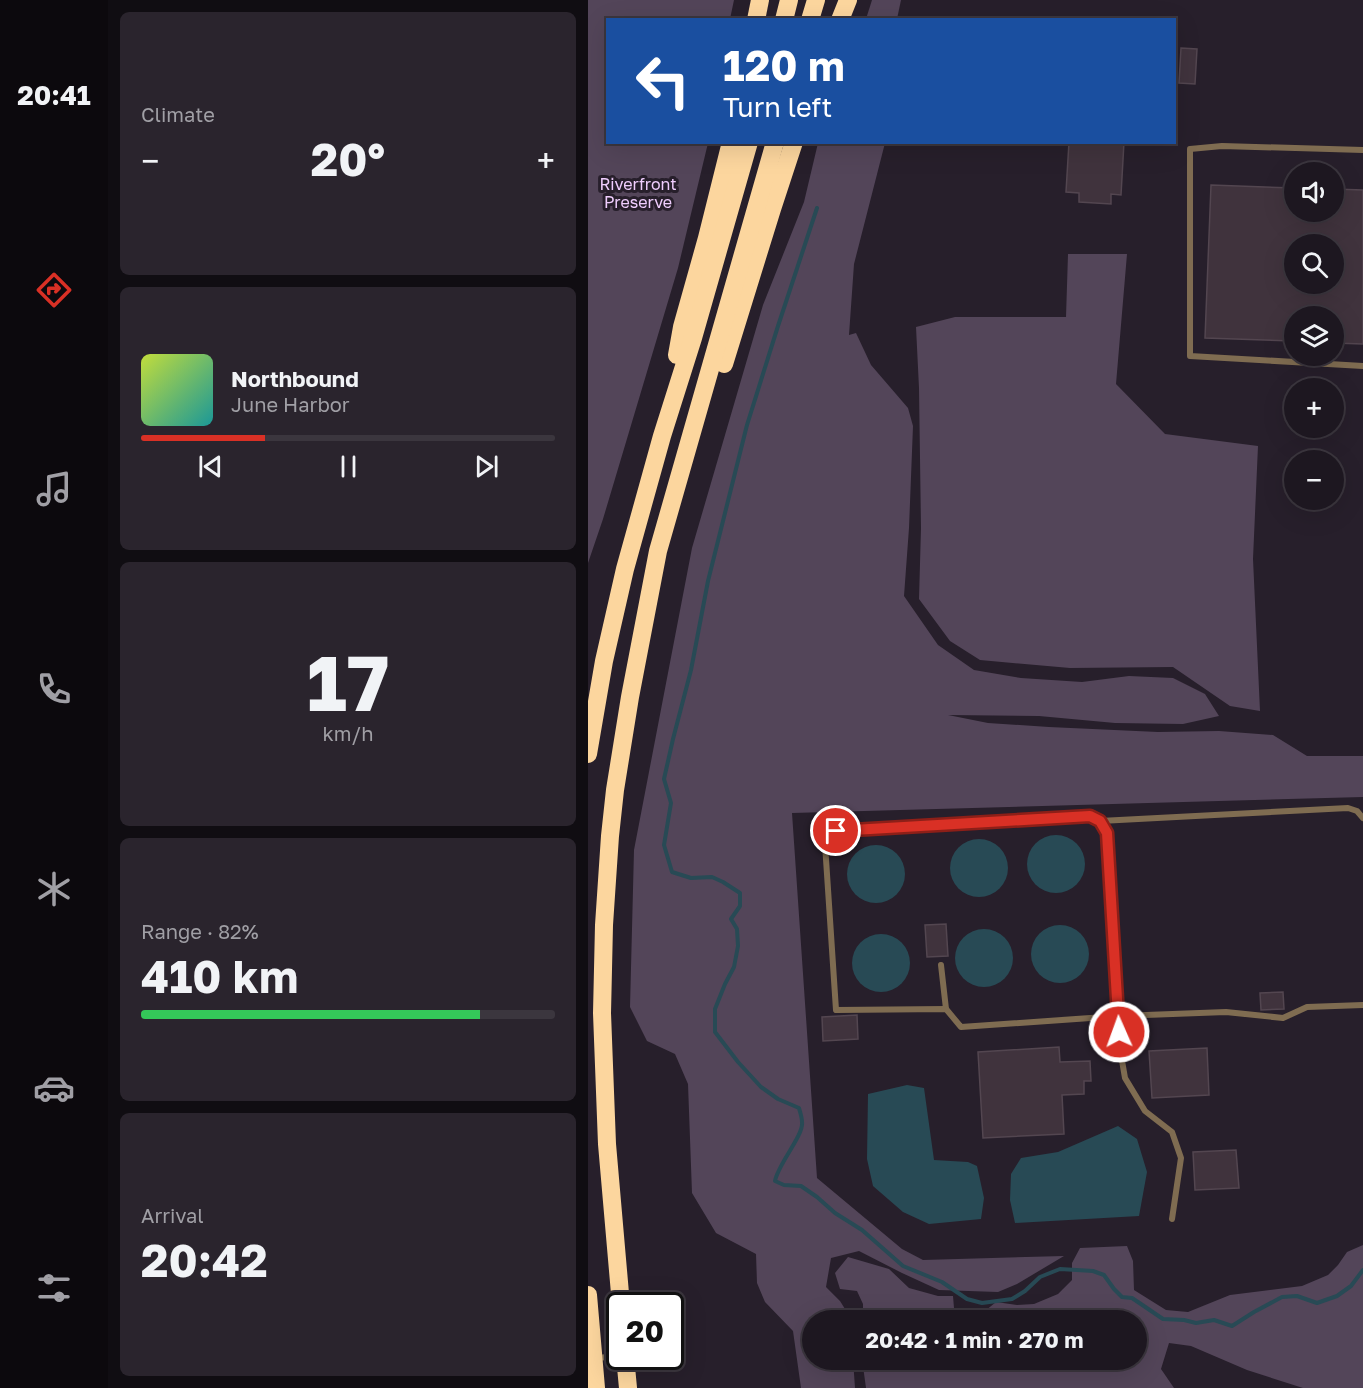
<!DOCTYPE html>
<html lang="en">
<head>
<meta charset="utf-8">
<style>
  body { margin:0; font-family:"Golos Text",sans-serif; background:#2a242d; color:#f1f3f6; height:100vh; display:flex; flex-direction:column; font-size:22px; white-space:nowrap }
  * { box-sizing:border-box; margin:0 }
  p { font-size:20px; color:#a09fa5 }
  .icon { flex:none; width:33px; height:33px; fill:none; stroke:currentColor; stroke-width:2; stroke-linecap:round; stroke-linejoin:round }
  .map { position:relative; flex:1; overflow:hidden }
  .sheet { display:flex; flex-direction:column; gap:12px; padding:12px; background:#100d12; width:480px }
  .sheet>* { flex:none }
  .banner { position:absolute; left:18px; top:18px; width:570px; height:126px; border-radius:0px; box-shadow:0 6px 24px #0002,0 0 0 2px #3b363e; background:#1a4fa0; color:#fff; overflow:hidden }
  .buttons { position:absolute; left:696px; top:162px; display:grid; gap:12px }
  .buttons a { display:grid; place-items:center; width:60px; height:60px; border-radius:50%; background:#1d1720; box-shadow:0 6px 24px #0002,0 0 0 2px #3b363e; font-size:30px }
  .speed { position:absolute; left:18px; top:1292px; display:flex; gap:12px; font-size:30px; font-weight:700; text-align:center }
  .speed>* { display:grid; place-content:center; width:78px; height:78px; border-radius:50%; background:#1d1720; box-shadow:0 6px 24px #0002,0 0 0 2px #3b363e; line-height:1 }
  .speed .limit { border:3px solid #111; border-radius:9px; background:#fff; color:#111 }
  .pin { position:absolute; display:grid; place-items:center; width:51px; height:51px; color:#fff; margin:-26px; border:3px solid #fff; border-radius:50%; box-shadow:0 2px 6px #0007 }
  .me { position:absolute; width:66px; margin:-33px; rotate:358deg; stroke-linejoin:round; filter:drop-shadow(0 0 4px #0008) }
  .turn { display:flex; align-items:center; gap:21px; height:126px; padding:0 18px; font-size:27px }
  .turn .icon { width:78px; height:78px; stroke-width:2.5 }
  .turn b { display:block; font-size:42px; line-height:51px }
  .big { font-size:45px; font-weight:700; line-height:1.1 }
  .sheet .widget { flex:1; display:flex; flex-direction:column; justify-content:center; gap:9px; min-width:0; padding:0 21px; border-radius:9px; background:#2a242d }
  .sheet .dial { align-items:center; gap:0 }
  .dial b { font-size:78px; line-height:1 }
  .song { display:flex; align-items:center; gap:18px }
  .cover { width:72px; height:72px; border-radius:9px; background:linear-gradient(135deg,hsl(70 70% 55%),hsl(180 70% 35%)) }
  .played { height:6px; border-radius:3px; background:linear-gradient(90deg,#d93025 30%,#3b363e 30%) }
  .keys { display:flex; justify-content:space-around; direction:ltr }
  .heat { display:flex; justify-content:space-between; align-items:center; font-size:33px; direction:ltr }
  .charge { height:9px; border-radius:4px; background:linear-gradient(90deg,#34c759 82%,#3b363e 0) }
  .trip { position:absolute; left:214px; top:1310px; width:345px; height:60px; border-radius:30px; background:#1d1720; box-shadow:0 6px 24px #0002,0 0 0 2px #3b363e; font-weight:700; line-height:60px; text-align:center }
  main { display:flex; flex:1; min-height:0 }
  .tabs { display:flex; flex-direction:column; width:108px; justify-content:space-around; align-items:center; background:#0c090d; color:#a09fa5 }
  .tabs .icon { width:42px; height:42px }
  .tabs .current { color:#d93025 }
  .tabs b { font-size:27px; color:#f1f3f6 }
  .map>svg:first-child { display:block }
  .green { fill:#534559 }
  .water { fill:#284a55 }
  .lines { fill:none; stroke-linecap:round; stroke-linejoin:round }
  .stream { stroke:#284a55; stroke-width:4 }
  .building { fill:#40333d; stroke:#534650; stroke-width:1.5; fill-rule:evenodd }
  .lane { stroke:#7f6c51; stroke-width:6 }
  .highway { stroke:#fcd69e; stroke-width:18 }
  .route-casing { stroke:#8d1f18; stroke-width:15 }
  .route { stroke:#d93025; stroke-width:10 }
  .labels { text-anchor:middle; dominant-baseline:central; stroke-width:6; stroke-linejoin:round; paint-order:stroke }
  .park-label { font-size:16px; fill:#f0cefe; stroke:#271f2b }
</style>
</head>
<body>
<main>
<nav class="tabs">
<b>20:41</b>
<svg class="icon current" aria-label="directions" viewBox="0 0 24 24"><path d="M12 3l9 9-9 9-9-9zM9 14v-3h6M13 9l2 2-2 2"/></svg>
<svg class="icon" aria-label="music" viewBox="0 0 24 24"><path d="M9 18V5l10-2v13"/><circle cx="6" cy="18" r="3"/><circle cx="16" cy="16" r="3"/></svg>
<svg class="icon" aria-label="phone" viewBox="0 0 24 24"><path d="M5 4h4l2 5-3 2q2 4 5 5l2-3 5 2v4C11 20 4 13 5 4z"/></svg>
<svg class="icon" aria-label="climate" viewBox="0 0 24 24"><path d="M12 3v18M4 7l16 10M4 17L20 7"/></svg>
<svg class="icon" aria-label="car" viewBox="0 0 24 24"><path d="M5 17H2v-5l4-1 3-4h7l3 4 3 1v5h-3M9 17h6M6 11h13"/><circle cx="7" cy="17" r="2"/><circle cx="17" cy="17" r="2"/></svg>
<svg class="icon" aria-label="filters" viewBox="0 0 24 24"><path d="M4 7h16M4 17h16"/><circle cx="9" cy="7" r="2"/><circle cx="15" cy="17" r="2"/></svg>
</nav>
<section class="sheet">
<div class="widget"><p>Climate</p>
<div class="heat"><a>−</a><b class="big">20°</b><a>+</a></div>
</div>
<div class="widget">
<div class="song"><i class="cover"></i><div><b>Northbound</b><p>June Harbor</p></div></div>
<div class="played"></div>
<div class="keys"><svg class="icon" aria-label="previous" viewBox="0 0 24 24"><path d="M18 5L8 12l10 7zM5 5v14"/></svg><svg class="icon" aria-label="pause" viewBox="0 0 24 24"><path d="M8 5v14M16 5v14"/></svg><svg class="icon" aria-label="next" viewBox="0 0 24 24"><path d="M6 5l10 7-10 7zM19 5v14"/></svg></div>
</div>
<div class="widget dial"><b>17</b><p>km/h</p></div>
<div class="widget"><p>Range · 82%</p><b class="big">410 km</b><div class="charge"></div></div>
<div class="widget"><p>Arrival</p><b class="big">20:42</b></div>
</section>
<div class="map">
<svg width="775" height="1388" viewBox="0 0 775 1388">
  <rect width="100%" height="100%" fill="#271f2b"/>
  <g class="green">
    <polygon points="0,0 146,0 142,19 20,20 20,142 120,143 90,268 15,519 0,563"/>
    <polygon points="284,0 313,0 309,19 278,19"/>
    <polygon points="230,143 297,143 266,264 261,335 268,333 283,365 320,408 325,426 321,528 316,596 350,645 386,670 433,678 494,682 541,676 585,678 617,694 631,716 595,724 527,723 451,716 360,715 400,723 461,727 570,732 631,731 685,735 719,756 775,756 775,797 204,813 229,1178 314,1249 335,1260 476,1256 429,1284 410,1292 351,1290 314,1273 271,1251 243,1258 238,1287 252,1301 262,1317 263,1320 225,1320 225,1359 265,1359 267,1388 213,1388 205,1331 177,1302 169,1283 168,1254 128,1233 104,1193 100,1084 87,1054 59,1041 42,1007 46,850 104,548 175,305 216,202"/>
    <polygon points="480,254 539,254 528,384 577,434 670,446 665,559 672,711 642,706 585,667 482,668 392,660 362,641 331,599 333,528 331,388 328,327 367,317 478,317"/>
    <polygon points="775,1245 775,1388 715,1388 659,1370 603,1346 581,1343 573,1369 586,1388 278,1388 274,1359 549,1359 549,1320 395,1320 397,1311 408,1302 429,1305 446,1304 470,1294 484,1280 484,1263 492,1248 539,1246 545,1261 546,1290 578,1310 600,1312 642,1295 714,1286 740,1275 750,1265 759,1252"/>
    <polygon points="260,1257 301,1269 321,1288 350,1296 365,1296 366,1308 364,1320 275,1320 275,1304 269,1291 252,1289 247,1273"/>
  </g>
  <g class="water">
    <circle cx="468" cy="864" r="29"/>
    <circle cx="391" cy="868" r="29"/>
    <circle cx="288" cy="874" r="29"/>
    <circle cx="472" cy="954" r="29"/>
    <circle cx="396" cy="958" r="29"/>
    <circle cx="293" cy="963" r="29"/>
    <polygon points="319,1085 336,1088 346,1160 380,1162 389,1166 396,1198 393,1219 341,1224 315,1212 285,1186 279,1159 280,1094"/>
    <polygon points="530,1126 549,1139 559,1172 551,1216 427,1223 422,1200 423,1174 433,1158 470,1152"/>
  </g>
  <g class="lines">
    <path class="stream" d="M229,208L190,326L159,425L120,581L103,670L85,739L76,779L83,803L76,845L84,872L103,878L124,877L135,882L152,893V906L143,919L149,929L150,946L146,967L137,984L127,1009V1032L150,1062L173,1087L190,1099L211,1108C212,1112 214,1117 214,1122C216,1135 190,1164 187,1181L196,1185L213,1186L229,1197L247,1213L274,1230L315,1266L354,1282L379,1299L394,1303L424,1299L437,1291L452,1277L472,1269L505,1271L516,1275L526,1289L534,1297L544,1298L575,1319L596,1320L608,1323L626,1320L644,1326L666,1312L694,1297L709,1296L729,1303L749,1296L763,1286L775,1270"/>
  </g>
  <g class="building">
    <polygon points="593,48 609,49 607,84 591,83"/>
    <polygon points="481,142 536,142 533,195 523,194 523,204 491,202 491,193 478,192"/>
    <path d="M623,185L706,188V212H746V189L775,190V344L746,343V316H706V341L617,338ZM706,244H746V284H706Z"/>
    <polygon points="358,924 360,956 339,957 337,925"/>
    <polygon points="695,992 696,1009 673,1010 672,993"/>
    <polygon points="269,1015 270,1039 235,1041 234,1017"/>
    <polygon points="471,1047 472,1062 502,1061 503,1081 496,1081 496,1094 474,1095 476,1134 395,1138 390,1052"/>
    <polygon points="619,1048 621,1095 564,1098 561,1051"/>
    <polygon points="648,1150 651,1188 607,1190 605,1152"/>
  </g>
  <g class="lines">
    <g class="lane">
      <polyline points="775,150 634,146 602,149 602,356 775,366"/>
      <polyline points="512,821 760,808 769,811 775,818"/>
      <polyline points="353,965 358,1009"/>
      <polyline points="584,1219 593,1158 584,1132 557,1111 537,1078 532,1049 531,1016 519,833 512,821 502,816 248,831 239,837 237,844 248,1010 358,1009 373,1027 531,1016 638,1012 695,1018 719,1007 775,1005"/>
      <polyline points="8,1358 32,1356"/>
    </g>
    <g class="highway">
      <polyline points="168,20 172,0"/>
      <polyline points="196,20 201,0"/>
      <polyline points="222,20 228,0"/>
      <polyline points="252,20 260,0"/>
      <polyline points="89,355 94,327 119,238 143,142"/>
      <polyline points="136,364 184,209 206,142"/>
      <polyline points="0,754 16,661 37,569 74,436 105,338 161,142"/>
      <polyline points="0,1295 8,1388"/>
      <polyline points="33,1305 19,1144 14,1013 16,925 22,836 27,790 42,697 70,551 187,142"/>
      <polyline points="37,1356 40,1388"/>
    </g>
  </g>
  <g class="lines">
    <g class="route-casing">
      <polyline id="route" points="248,831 502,816 512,821 519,833 531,1032"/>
    </g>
    <use href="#route" class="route"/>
  </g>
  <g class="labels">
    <g class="park-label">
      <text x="50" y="184">Riverfront<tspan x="50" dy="18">Preserve</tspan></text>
    </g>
  </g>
</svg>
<div class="buttons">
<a><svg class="icon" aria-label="sound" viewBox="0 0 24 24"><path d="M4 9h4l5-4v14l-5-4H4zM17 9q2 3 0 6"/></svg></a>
<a><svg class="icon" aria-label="search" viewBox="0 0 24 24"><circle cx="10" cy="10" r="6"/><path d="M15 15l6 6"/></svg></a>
<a><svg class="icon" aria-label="layers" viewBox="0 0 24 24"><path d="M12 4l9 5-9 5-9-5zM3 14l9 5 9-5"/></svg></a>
<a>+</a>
<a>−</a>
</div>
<div class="speed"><div class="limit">20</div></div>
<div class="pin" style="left:248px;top:831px;background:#d93025"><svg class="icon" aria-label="arrive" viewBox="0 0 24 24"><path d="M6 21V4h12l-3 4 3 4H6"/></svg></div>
<svg class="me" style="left:531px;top:1032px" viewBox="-20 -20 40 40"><circle r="17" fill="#d93025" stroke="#fff" stroke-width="3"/><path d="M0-11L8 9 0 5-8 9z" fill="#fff"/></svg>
<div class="trip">20:42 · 1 min · 270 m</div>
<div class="banner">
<div class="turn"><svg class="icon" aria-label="left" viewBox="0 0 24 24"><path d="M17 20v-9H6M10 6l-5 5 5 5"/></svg><div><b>120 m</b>Turn left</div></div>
</div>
</div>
</main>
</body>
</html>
